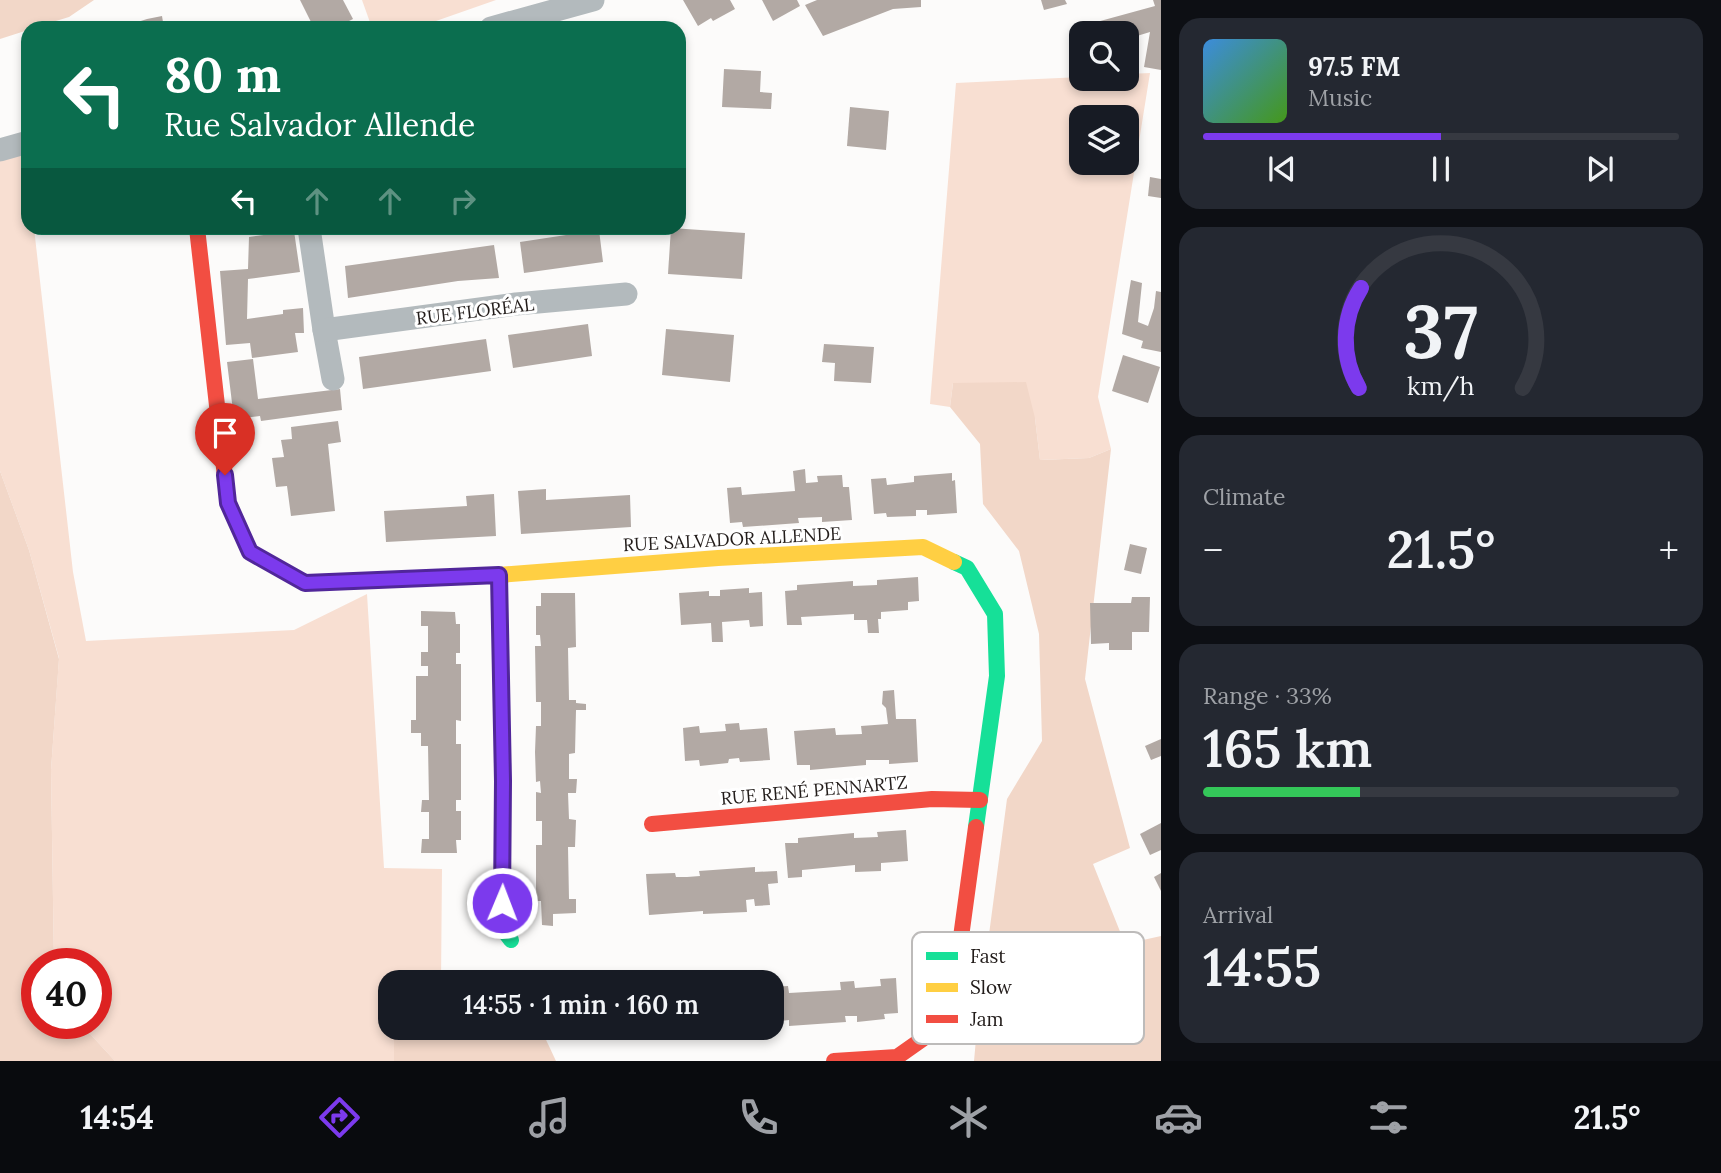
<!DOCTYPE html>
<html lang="en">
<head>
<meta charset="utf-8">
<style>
  body { margin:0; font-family:Lora,serif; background:#242831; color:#f1f3f6; height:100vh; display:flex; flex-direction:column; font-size:26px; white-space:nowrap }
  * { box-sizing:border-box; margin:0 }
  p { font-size:23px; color:#9ea1a6 }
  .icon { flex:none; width:38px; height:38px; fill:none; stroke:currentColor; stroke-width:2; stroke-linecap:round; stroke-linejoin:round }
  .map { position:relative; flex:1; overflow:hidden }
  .sheet { display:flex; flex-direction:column; gap:18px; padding:18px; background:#0d0f14; width:560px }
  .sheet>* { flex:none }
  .hud { position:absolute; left:21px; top:21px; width:665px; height:214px; border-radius:21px; box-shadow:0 4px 10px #0003; background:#0b6e4f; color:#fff; overflow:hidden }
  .fabs { position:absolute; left:1069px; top:21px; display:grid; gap:14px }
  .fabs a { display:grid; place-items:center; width:70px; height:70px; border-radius:14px; background:#171b24; box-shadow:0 4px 10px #0003; font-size:35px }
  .speed { position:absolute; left:21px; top:948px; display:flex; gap:14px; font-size:35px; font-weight:700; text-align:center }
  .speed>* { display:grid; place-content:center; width:91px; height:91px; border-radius:50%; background:#171b24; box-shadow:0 4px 10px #0003; line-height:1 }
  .speed .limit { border:10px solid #d22; background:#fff; color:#111 }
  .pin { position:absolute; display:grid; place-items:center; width:60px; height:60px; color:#fff; margin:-72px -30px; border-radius:50% 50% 50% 0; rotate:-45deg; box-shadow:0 0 7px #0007 }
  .pin .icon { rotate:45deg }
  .me { position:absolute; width:77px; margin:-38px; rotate:1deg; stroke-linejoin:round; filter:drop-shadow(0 0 5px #0008) }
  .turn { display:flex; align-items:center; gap:24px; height:147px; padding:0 28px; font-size:32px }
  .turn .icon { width:91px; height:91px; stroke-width:2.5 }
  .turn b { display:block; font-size:49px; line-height:60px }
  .lanes { display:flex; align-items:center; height:66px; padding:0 28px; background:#0003; justify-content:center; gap:35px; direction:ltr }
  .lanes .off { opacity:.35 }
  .big { font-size:52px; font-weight:600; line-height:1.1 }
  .sheet .card { flex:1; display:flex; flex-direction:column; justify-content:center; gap:10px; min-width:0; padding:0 24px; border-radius:21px; background:#242831 }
  .sheet .dial { align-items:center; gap:0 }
  .dial svg { height:182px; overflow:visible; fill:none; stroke:#363941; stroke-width:7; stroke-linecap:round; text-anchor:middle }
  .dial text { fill:#f1f3f6; stroke:none }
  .song { display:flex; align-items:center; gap:21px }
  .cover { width:84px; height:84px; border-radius:10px; background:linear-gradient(135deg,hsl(210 70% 55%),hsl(100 70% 35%)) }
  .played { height:7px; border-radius:4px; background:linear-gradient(90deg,#7c3aed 50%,#363941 50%) }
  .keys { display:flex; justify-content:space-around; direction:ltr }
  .heat { display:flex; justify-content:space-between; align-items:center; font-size:38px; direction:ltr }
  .charge { height:10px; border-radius:5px; background:linear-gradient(90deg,#34c759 33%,#363941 0) }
  .trip { position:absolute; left:378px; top:970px; width:406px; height:70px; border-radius:21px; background:#171b24; box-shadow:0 4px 10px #0003; font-weight:600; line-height:70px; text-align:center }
  .dock { display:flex; height:112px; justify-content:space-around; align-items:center; background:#090b0e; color:#9ea1a6 }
  .dock .icon { width:49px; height:49px }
  .dock .active { color:#7c3aed }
  .dock b { font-size:32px; color:#f1f3f6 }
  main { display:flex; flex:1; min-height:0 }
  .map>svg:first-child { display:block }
  .green { fill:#f8dfd2; fill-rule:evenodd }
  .forest { fill:#f2d7c8 }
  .building { fill:#b2a9a4 }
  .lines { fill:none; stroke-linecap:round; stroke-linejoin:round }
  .street { stroke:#b3babd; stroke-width:23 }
  .fast { stroke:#16e098; stroke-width:16 }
  .slow { stroke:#ffcf43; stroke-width:16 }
  .jam { stroke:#f24e42; stroke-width:16 }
  .route-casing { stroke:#51269a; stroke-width:18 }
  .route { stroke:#7c3aed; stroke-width:12 }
  .labels { text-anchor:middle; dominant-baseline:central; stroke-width:6; stroke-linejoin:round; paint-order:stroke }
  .street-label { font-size:18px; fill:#221c1a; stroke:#fff }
  .key { fill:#fff; stroke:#bdbbba; stroke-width:2 }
  .key-label { font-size:19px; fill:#221c1a }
</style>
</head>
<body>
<main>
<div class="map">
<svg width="1161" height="1061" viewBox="0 0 1161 1061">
  <rect width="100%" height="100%" fill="#fcfbfa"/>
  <g class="green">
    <polygon points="362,0 496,0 416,28 372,28"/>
    <path d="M1150,73L1098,397L1111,449L1089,458L1040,460L1035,418L953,383L950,407L930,404L956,83L1081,77L1082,79H1127V74ZM1082,117H1127V163H1082Z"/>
    <polygon points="26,151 28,170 28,228 34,228 73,572 86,641 294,630 367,594 384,868 442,869 441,982 390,982 390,1027 394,1027 394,1061 115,1061 81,1024 96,1024 96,964 54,964 51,770 59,658 29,550 0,471 0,159"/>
  </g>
  <g class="forest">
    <polygon points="0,0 94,0 69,17 33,28 28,28 28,30 0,39"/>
    <polygon points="1026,382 1035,418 1040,460 1089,458 1111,449 1085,679 1130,848 1093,864 1125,944 1161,936 1161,1061 974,1061 978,1017 1007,799 1042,741 1039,634 1019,551 983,504 980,444 950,407 953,383"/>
    <polygon points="0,471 29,550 59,659 51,770 54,964 37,964 37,1024 81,1024 115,1061 0,1061"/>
    <polygon points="394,1027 540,1027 556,1061 394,1061"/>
  </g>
  <g class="building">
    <polygon points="300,0 343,0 353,19 335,28 314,28"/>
    <polygon points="683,0 730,0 735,9 713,21 711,18 698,26"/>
    <polygon points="762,0 797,0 800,6 773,21"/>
    <polygon points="817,0 921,0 921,7 893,9 823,36 805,5"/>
    <polygon points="1041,0 1065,0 1067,4 1044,10"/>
    <polygon points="1153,0 1161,0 1161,70 1144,67 1150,32 1127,39 1127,33 1084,33 1082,26 1155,6"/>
    <polygon points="162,16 164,28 119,28 147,19"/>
    <polygon points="1082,35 1082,66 1081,66 1072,38"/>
    <polygon points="724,69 761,71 760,92 772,93 771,109 722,107"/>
    <polygon points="850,107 889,111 886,150 847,146"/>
    <polygon points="1150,177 1161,179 1161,198 1148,196"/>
    <polygon points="671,228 745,233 742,279 668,274"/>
    <polygon points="599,230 603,262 524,273 520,242"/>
    <polygon points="294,231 300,272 248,279 247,319 283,314 283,310 303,308 304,333 295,333 298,352 252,358 250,343 226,345 220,271 248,269 249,237"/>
    <polygon points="494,245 499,278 458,281 348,298 345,266"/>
    <polygon points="1131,280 1142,283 1138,322 1148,326 1154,308 1156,291 1161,292 1161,352 1141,348 1143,341 1122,334"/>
    <polygon points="588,324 592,356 513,368 508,335"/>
    <polygon points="666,329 734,335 730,382 662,375"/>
    <polygon points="486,339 491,371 363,389 359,357"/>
    <polygon points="824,344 874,347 871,383 834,381 835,363 822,362"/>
    <polygon points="1123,355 1160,367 1148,403 1112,391"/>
    <polygon points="253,359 258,399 340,389 342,410 261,421 260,416 234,419 227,362"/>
    <polygon points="338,421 341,442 328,444 335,511 291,516 287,486 276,487 272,458 284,457 281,440 292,439 291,427"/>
    <polygon points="805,469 806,483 818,482 817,476 842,475 843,487 849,487 852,520 822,522 822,517 798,518 799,523 743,527 742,522 730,523 727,488 741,487 742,495 795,491 793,471"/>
    <polygon points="952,473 952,481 955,480 957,513 927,515 927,510 916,510 916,516 887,517 886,513 874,514 871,479 886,478 887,485 914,482 914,476"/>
    <polygon points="546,489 546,500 630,495 631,527 521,534 518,491"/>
    <polygon points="494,494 496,536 386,542 384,511 467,506 466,496"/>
    <polygon points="1130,544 1147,548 1141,574 1124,570"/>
    <polygon points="918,577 919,601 908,602 908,610 881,612 881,619 878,619 879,633 868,633 867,620 854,620 854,614 801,617 802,625 787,625 785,591 797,590 797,585 853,581 853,586 877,585 877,580"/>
    <polygon points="749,588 749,593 762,592 763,626 750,627 749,620 722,622 723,642 712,642 711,623 681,625 679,593 709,591 709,596 720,596 720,590"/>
    <polygon points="541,593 575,593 576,647 568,648 569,700 576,700 576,703 586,704 586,710 576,710 575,753 569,754 569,779 577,779 576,793 568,793 569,819 576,820 575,847 568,847 569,899 576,899 576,913 553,914 553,926 542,925 541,901 536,901 536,845 542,845 542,821 536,821 536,792 541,793 540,781 536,782 535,752 536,726 541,726 541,702 536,702 535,646 541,646 540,635 536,635 536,606 541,606"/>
    <polygon points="1132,597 1150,597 1149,632 1132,632 1132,650 1109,650 1109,643 1091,644 1090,603 1131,603"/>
    <polygon points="421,611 455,612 456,624 460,624 460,653 456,653 456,664 461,664 461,721 456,720 456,744 461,744 461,800 456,800 456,811 461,811 461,840 456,840 457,853 421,853 422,839 429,839 429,812 421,812 422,800 429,800 428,746 421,746 421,733 411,733 411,720 416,720 416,676 428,676 428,666 421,666 421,652 428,652 428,626 421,626"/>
    <polygon points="894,690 896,719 916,719 918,762 889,764 889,760 866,760 866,765 810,770 810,765 797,765 794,731 835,728 836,735 862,734 861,726 888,724 886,708 882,704 883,691"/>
    <polygon points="739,723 740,730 767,728 770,760 740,762 739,758 729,759 728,763 700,766 699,760 685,761 683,728 699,726 700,733 726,731 725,724"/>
    <polygon points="1161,739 1161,756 1151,760 1145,746"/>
    <polygon points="1161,823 1161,850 1150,855 1140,834"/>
    <polygon points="906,830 908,861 881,863 881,871 855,872 855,865 802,870 802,877 788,878 785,843 798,843 798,838 854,833 854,838 878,837 877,832"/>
    <polygon points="755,867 755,872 777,871 778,883 768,884 770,905 755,906 754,899 746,900 747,912 703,914 703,911 649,915 646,874 675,873 676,877 687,877 700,876 699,871"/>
    <polygon points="1161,873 1161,891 1154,877"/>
    <polygon points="896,978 898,1013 884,1014 885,1019 857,1022 857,1016 845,1016 846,1022 789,1026 789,1020 772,1022 772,987 788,986 789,993 841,990 840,982 854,981 855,988 881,986 880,979"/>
    <polygon points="670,1027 699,1027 699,1032 670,1034"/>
    <polygon points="710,1027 734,1027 734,1029 710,1031"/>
  </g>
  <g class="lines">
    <g class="street">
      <polyline points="491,28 593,0"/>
      <polyline points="0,150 28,142"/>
      <polyline points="309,228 324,330 333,379"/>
      <polyline points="324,330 516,304 626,294"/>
    </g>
    <g class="fast">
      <polyline points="954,562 967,568 995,614 997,676 976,827"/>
      <polyline points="499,575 503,781 502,928 511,940"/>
    </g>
    <polyline class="slow" points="357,581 499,575 718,558 923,547 954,562"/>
    <g class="jam">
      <polyline points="197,228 228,503 250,552 305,583 357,581"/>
      <polyline points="652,824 932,799 980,800"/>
      <polyline points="834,1061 897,1057 924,1038 936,1021 948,989 961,937 976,827"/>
    </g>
  </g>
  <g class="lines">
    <g class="route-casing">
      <polyline id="route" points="225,475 228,503 250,552 305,583 499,575 503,781 502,903"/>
    </g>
    <use href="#route" class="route"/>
  </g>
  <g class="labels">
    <g class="street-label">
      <text transform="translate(475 311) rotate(-7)">RUE FLORÉAL</text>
      <text transform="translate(732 539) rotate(-3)">RUE SALVADOR ALLENDE</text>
      <text transform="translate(814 790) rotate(-5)">RUE RENÉ PENNARTZ</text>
    </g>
  </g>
  <rect x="912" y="932" width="232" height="112" rx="10" class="key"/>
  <rect x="926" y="952" width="32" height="8" fill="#16e098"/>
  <rect x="926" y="983" width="32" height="9" fill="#ffcf43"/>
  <rect x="926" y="1015" width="32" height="8" fill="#f24e42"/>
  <g class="key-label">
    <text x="970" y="963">Fast</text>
    <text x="970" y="994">Slow</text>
    <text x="970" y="1026">Jam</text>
  </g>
</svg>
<div class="fabs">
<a><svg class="icon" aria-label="search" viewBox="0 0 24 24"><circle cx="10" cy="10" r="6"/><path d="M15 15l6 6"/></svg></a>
<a><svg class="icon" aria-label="layers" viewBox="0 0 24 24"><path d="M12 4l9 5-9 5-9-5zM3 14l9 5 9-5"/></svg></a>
</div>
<div class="speed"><div class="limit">40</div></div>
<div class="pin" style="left:225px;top:475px;background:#d93025"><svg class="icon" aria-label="arrive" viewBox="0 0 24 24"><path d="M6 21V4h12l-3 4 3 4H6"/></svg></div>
<svg class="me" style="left:502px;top:903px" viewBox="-20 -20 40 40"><circle r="17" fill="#7c3aed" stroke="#fff" stroke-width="3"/><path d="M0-11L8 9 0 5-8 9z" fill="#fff"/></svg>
<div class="trip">14:55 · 1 min · 160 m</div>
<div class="hud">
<div class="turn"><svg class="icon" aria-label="left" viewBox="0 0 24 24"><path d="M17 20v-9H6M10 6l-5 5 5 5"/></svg><div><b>80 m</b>Rue Salvador Allende</div></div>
<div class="lanes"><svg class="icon" aria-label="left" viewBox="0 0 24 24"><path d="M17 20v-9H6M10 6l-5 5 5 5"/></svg><svg class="icon off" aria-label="ahead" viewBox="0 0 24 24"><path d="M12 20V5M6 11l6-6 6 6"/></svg><svg class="icon off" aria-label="ahead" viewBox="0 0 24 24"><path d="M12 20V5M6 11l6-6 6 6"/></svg><svg class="icon off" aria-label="right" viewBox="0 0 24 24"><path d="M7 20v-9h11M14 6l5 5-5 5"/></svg></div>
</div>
</div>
<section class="sheet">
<div class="card">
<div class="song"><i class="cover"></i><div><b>97.5 FM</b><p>Music</p></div></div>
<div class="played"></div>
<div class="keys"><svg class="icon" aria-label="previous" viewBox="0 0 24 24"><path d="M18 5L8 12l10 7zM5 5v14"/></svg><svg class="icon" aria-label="pause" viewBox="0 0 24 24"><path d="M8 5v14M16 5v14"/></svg><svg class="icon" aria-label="next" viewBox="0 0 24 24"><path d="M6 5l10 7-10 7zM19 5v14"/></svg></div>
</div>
<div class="card dial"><svg viewBox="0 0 100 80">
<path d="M14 69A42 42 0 1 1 86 69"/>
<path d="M14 69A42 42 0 0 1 15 25" stroke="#7c3aed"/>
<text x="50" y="56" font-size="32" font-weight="700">37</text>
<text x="50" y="72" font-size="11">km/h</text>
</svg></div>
<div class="card"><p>Climate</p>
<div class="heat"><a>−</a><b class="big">21.5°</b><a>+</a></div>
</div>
<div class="card"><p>Range · 33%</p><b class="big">165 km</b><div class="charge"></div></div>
<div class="card"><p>Arrival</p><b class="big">14:55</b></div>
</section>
</main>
<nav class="dock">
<b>14:54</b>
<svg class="icon active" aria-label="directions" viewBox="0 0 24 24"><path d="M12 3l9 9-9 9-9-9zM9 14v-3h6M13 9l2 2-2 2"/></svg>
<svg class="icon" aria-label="music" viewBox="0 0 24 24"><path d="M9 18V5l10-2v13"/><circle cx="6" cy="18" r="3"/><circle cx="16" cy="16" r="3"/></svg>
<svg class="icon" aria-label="phone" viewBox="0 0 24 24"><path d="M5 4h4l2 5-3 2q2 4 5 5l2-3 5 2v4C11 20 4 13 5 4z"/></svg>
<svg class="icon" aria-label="climate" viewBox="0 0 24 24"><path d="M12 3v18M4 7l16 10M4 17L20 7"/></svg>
<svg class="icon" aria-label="car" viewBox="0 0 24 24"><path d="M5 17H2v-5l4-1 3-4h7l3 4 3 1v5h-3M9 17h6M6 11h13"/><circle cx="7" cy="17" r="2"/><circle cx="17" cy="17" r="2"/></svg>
<svg class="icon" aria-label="filters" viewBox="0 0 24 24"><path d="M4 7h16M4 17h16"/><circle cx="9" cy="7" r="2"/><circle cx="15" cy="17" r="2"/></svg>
<b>21.5°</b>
</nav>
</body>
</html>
